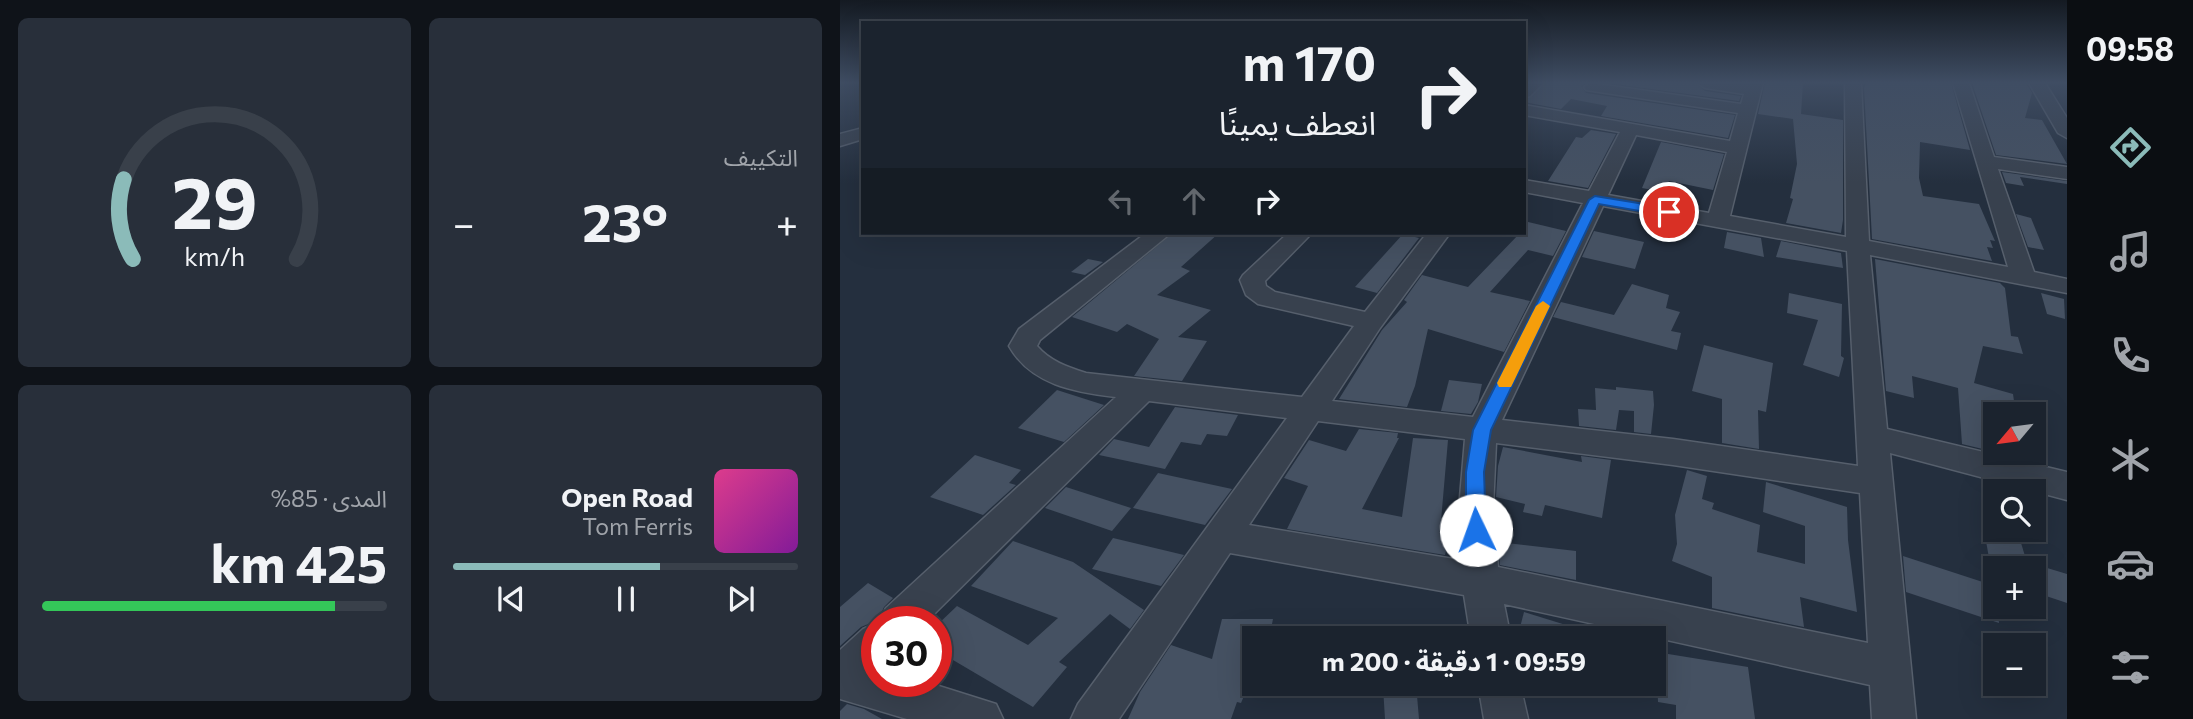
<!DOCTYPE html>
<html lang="ar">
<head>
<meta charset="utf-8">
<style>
  body { margin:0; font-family:Commissioner,"Noto Sans Arabic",sans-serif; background:#282f3a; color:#f1f3f6; direction:rtl; height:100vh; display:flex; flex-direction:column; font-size:26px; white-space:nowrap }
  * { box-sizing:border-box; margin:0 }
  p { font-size:23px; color:#a0a4aa }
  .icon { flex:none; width:38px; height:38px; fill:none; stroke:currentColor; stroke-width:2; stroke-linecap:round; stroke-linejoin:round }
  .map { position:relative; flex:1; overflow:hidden; direction:ltr }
  .drawer { display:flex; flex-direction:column; gap:18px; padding:18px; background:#0f1319; width:840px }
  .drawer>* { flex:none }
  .hud { position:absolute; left:21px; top:21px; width:665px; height:214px; border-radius:0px; box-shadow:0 7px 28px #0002,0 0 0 2px #39404a; direction:rtl; background:#1b232e; color:#f1f3f6; overflow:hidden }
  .needle { width:46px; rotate:241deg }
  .controls { position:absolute; left:1143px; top:402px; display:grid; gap:14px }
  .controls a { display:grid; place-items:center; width:63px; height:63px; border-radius:0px; background:#1b232e; box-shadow:0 7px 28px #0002,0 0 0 2px #39404a; font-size:35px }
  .speed { position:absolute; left:21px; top:606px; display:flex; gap:14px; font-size:35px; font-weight:700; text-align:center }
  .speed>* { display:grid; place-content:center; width:91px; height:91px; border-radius:50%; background:#1b232e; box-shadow:0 7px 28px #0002,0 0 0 2px #39404a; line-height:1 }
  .speed .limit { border:10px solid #d22; background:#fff; color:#111 }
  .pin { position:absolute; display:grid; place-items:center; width:60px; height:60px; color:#fff; margin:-30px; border:4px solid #fff; border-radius:50%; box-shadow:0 2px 7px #0007 }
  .me { position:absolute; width:77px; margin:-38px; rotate:357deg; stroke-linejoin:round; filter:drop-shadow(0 0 5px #0008) }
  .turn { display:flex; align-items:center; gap:24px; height:147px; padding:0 35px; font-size:32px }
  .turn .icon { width:91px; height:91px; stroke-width:2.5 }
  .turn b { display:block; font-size:49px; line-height:60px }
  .lanes { display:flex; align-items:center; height:66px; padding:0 35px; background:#0003; justify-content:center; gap:35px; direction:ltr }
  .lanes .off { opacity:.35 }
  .big { font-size:52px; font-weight:700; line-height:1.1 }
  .drawer .widget { flex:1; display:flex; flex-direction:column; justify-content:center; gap:10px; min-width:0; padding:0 24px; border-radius:10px; background:#282f3a }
  .drawer .dial { align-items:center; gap:0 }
  .dial svg { height:182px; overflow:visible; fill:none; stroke:#39404a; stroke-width:7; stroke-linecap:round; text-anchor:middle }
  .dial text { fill:#f1f3f6; stroke:none }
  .song { display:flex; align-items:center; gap:21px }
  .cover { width:84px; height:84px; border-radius:10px; background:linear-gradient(135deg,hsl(330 70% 55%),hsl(290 70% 35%)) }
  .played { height:7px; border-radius:4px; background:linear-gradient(90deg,#8bbbb9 60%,#39404a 60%) }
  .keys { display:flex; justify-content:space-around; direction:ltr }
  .heat { display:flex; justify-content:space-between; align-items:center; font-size:38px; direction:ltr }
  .charge { height:10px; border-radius:5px; background:linear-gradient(90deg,#34c759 85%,#39404a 0) }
  .drawer .tiles { flex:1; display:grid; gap:18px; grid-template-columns:repeat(2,1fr) }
  .trip { position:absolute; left:402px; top:626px; width:424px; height:70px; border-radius:0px; background:#1b232e; box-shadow:0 7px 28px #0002,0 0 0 2px #39404a; font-weight:700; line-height:70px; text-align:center; direction:rtl }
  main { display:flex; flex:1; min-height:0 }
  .tab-bar { display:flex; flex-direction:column; width:126px; justify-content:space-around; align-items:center; background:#0b0e12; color:#a0a4aa }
  .tab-bar .icon { width:49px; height:49px }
  .tab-bar .selected { color:#8bbbb9 }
  .tab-bar b { font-size:32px; color:#f1f3f6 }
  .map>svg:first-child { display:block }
  .building { fill:#455162 }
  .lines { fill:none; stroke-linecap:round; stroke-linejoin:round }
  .minor-casing { stroke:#565f6c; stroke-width:3 }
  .minor { fill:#38414e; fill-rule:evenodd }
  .route { fill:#1a73e8; stroke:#114b97; stroke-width:2 }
  .slow { fill:#f59e0b }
</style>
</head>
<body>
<main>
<nav class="tab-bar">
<b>09:58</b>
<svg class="icon selected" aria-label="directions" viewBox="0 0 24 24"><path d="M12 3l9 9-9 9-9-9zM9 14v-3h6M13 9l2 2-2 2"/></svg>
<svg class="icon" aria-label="music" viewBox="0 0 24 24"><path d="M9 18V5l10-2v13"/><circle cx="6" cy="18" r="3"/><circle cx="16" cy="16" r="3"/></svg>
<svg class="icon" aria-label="phone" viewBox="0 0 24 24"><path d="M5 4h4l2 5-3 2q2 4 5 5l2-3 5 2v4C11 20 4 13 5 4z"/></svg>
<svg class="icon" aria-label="climate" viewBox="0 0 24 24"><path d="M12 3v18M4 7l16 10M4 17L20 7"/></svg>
<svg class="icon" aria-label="car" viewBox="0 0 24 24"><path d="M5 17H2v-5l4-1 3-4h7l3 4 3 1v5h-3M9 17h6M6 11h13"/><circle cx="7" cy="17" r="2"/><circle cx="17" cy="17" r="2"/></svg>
<svg class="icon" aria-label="filters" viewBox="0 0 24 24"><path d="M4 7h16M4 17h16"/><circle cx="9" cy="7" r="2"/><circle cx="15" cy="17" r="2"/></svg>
</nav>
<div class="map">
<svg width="1227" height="719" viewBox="0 0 1227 719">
  <rect width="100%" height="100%" fill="#242f3e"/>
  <g class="building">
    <polygon points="705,83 746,83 741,86 746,93 895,115 888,138 761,116 767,106 731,99 721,109 684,102"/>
    <polygon points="767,83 855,83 865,91 901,96 899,101"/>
    <polygon points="925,83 963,83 961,114 1003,120 1003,220 1001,233 946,223 953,199 950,198 957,164 953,119 918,114"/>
    <polygon points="1026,83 1111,83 1130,150 1080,142 1079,178 1083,196 1139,204 1155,241 1150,240 1153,248 1147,247 1152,261 1032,239 1024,88"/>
    <polygon points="1132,83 1186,83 1192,93 1185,118 1202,120 1227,164 1156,155"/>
    <polygon points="751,130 776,134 748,188 708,181 736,137 742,138"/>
    <polygon points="821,142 884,154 873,190 829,181 823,192 802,188"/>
    <polygon points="1162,172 1227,181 1227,184 1180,177 1184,186 1166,183"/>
    <polygon points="1176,214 1191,218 1204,250 1188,247"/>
    <polygon points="684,221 726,231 713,256 688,250 650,292 690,301 664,352 588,329 575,386 567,407 499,399 542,330 567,302 564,300 582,275 628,287 680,233 684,233"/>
    <polygon points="754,231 804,242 795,269 742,257"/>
    <polygon points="887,232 921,238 924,257 884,248"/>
    <polygon points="333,233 379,233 341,267 350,271 317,295 371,310 338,337 367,341 342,381 294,376 319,339 287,324 277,332 232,317"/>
    <polygon points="563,234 579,238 537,293 515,287"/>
    <polygon points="941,241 1001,253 1003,268 936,257"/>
    <polygon points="248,259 263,262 245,275 231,272"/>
    <polygon points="1035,259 1160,283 1165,288 1171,336 1178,337 1183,354 1143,346 1134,383 1173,394 1176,415 1155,415 1155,452 1122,444 1118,388 1072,376 1074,398 1046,391"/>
    <polygon points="792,284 829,295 826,308 840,312 831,331 841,333 837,350 713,317 721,302 774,315"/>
    <polygon points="949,293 1002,304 1001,356 1004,358 999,377 963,365 978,320 947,313"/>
    <polygon points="1201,293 1224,299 1225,319 1207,314"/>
    <polygon points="864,345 933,363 926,412 918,410 919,449 882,443 882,399 852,391"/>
    <polygon points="609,380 642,384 638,402 631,414 601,411"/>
    <polygon points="776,387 813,391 814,405 811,434 794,432 794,411 779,410 776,430 739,426 738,409 756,410 755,388 776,390"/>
    <polygon points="217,390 264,405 224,442 178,428"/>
    <polygon points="335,407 398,415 387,436 367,434 361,445 341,442 325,469 259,455 274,439 309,447"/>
    <polygon points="519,429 558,433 557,438 559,438 522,509 562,517 573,438 608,440 601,521 613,524 605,555 447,529 468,486 444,478 469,440 506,451"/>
    <polygon points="663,447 742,462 741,456 771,460 762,518 705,505 702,516 683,512 685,504 656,497 658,466"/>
    <polygon points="135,455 181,470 169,483 176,485 143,515 90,497"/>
    <polygon points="847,470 867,476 862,499 874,503 872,509 920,525 917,552 965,564 965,526 923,512 926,482 1007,507 1008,540 1017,612 960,597 964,627 872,608 872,577 832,561 837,544 835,515"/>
    <polygon points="318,473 392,489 365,525 293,508"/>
    <polygon points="226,487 291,508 272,531 205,508"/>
    <polygon points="1144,530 1177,530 1189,569 1151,569"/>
    <polygon points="273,538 344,555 321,586 252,569"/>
    <polygon points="173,541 233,562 304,610 290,629 270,614 219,662 227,667 193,707 96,650 96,626 117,606 188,645 218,618 131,586"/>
    <polygon points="658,542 736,551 736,580 660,565"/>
    <polygon points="1063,556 1155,586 1159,623 1066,592"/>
    <polygon points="1194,564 1227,574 1227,603 1194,592"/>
    <polygon points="28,583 53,598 44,607 38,620 21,627 0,646 0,607"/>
    <polygon points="684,612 726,625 723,639 677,639"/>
    <polygon points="382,619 433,619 429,639 415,639 415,670 401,703 397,702 391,719 288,719 300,692 331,645 372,659"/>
    <polygon points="816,652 908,667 915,719 836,719 836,705 818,702"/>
    <polygon points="565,684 576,684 579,719 545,719 543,687"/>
    <polygon points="7,704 24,709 42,719 0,719 0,711"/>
  </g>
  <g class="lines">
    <g class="minor-casing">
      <g id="minor">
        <polygon points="686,83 703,83 690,96 684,98"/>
        <path d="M750,83L901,104L904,94L865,88L857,83H923L890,216L1006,237L1005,83H1021L1029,241L1168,267L1113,83H1129L1154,157L1227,167V179L1158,169L1194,272L1227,279V293L1030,255L1047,429L1227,472V500L1050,453L1076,719H1032L1030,685L664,604L671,639H631L624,595L390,553L279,719H231L238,704L447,418L309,401L87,621H40L46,608L276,397C235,392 191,385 169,346L179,329L306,233H331L200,340L197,346C210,361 227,367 246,373L462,397L514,326L418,304L406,295L400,280L403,275L448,233H472L425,281L426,286L435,292L525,312L587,233H610L540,328L492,401L633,417L743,203L684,192V180L749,191L780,132L684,115V105L890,141L898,113L746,90L744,87ZM796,135L887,152L869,213L768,195ZM763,206L1007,251L1018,466L833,439L662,420ZM478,421L625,439L619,509L620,560L409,525ZM656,443L833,465L1020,493L1028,643L658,567L653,509Z"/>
        <polygon points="1189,83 1205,83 1227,118 1227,138 1218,133"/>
        <polygon points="23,128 23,139 0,146 0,134"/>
        <polygon points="37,623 37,681 83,681 156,704 163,719 67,719 0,699 0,650 23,629"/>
        <polygon points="638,684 680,684 688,719 644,719"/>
      </g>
    </g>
    <use href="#minor" class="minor"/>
  </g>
  <linearGradient id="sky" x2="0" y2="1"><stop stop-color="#141a22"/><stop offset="0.45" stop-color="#3f4d63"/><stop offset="1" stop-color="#3f4d63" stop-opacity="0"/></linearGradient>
  <rect width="1227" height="183" fill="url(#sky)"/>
  <polygon class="route" points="755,196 829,208 835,212 829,216 759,204 651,430 644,472 646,530 643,536 636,539 629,536 626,530 626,472 633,430 749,200"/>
  <polygon class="slow" points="703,301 710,306 673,383 671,387 659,387 657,383 696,306"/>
</svg>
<div class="controls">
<a><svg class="needle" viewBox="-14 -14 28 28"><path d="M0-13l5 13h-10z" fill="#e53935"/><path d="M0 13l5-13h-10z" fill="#a0a4aa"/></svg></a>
<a><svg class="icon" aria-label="search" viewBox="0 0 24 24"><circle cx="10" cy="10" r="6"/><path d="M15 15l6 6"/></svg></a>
<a>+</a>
<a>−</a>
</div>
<div class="speed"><div class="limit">30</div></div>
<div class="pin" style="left:829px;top:212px;background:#d93025"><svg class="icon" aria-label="arrive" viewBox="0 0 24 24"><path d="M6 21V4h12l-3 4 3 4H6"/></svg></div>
<svg class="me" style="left:636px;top:530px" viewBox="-20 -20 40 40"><circle r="19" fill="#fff"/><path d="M0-13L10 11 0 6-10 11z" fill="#1a73e8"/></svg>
<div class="trip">09:59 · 1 دقيقة · 200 m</div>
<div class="hud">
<div class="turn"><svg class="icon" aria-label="right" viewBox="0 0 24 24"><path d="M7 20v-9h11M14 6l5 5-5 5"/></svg><div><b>170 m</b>انعطف يمينًا</div></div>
<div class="lanes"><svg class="icon off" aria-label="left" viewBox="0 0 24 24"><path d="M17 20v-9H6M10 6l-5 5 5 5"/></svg><svg class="icon off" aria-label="ahead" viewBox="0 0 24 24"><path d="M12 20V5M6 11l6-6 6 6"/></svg><svg class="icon" aria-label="right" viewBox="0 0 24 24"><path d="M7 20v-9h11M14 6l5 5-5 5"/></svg></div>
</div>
</div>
<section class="drawer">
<div class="tiles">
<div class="widget"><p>التكييف</p>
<div class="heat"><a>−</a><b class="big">23°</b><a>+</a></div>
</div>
<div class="widget dial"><svg viewBox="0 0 100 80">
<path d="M14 69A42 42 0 1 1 86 69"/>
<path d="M14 69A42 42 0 0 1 10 34" stroke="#8bbbb9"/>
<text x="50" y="56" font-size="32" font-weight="700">29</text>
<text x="50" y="72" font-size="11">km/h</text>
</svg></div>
<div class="widget">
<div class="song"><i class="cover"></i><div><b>Open Road</b><p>Tom Ferris</p></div></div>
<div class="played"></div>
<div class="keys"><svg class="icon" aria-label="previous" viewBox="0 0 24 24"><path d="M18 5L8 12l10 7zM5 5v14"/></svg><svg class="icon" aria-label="pause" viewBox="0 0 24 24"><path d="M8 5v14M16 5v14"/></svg><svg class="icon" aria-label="next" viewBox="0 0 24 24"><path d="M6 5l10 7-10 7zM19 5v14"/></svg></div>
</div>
<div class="widget"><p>المدى · 85%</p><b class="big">425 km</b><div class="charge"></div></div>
</div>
</section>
</main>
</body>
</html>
